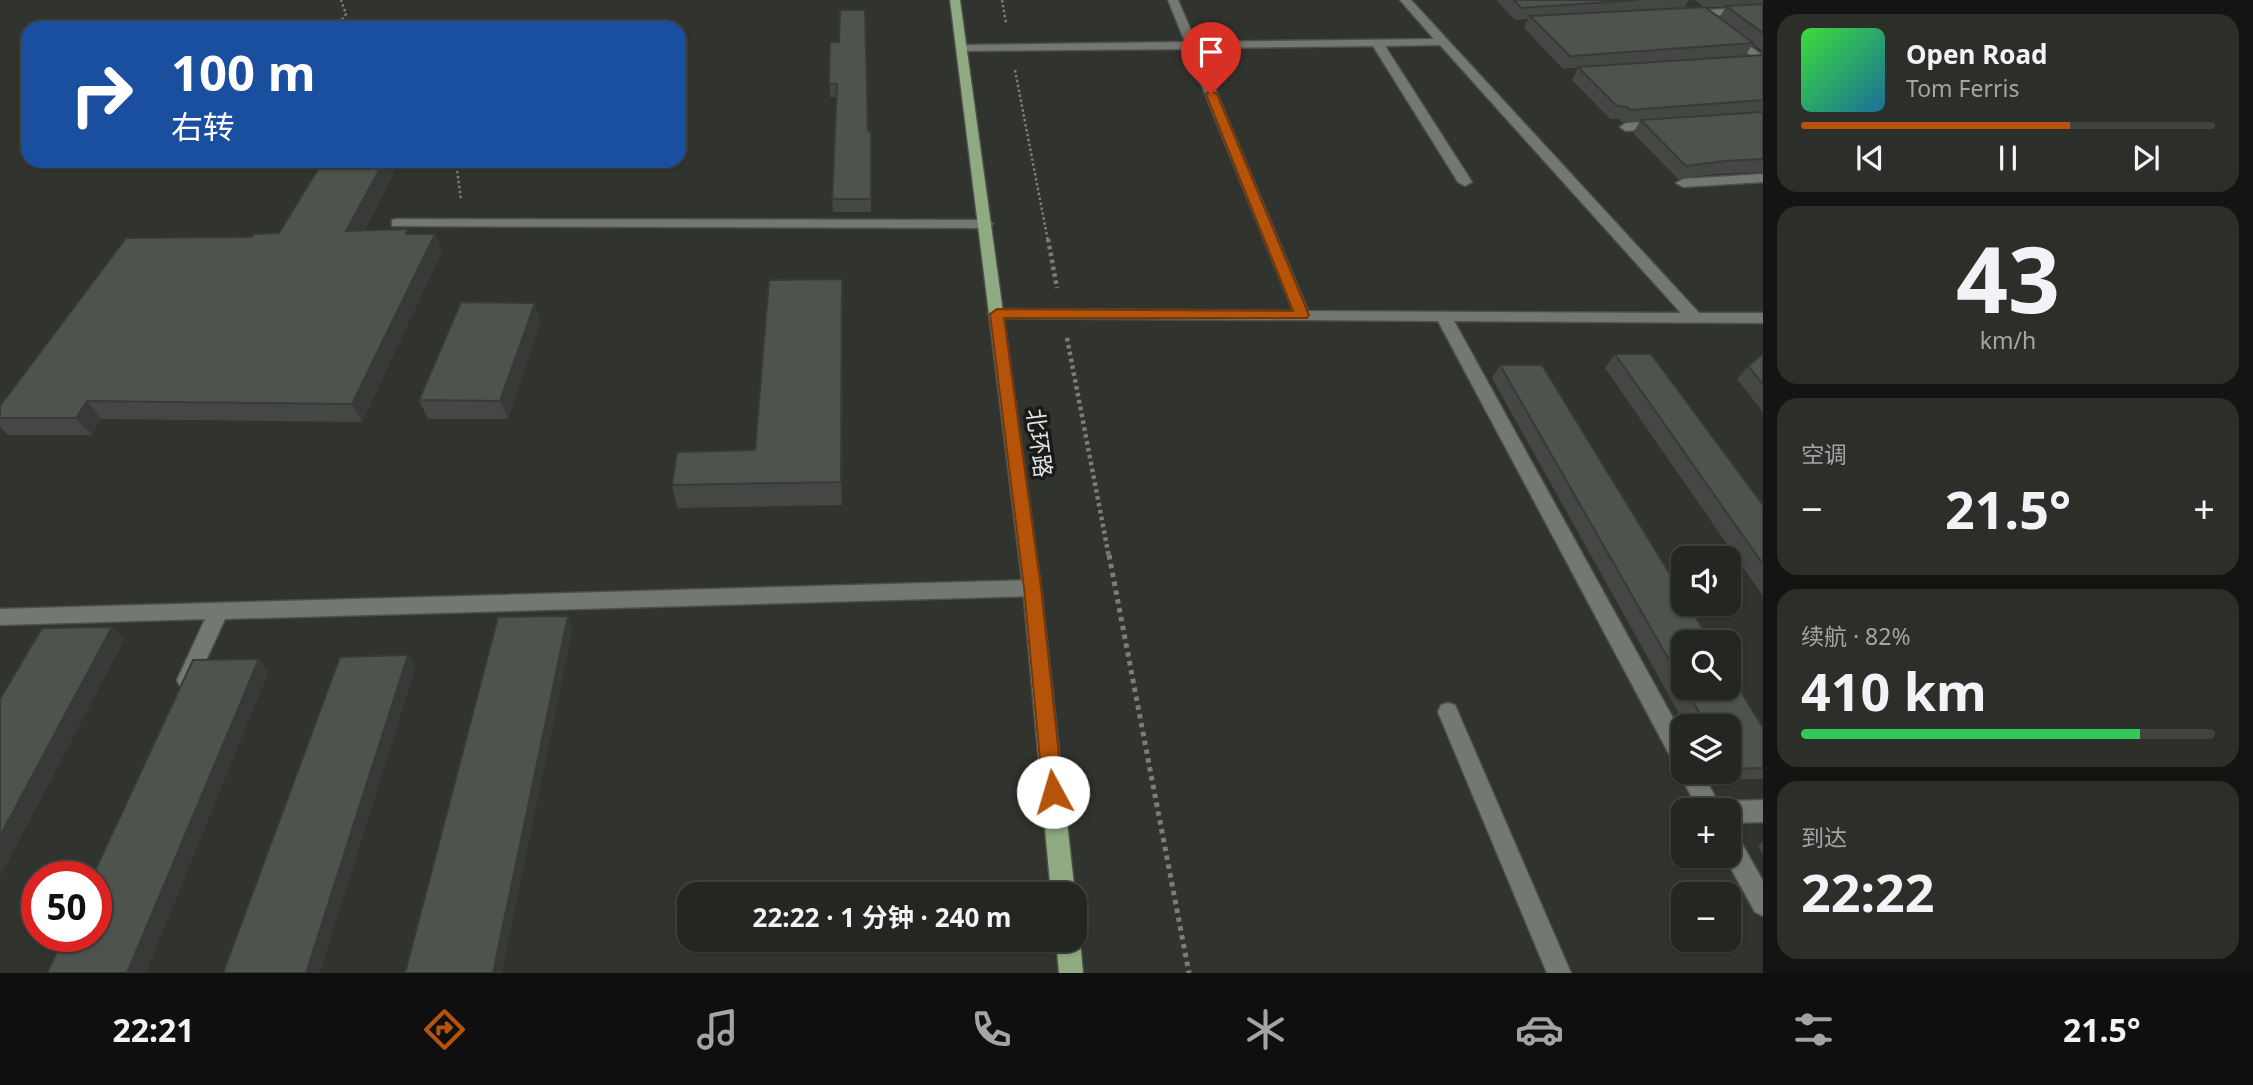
<!DOCTYPE html>
<html lang="zh">
<head>
<meta charset="utf-8">
<style>
  body { margin:0; font-family:"Noto Sans","Noto Sans SC",sans-serif; background:#2c2e2a; color:#f1f3f6; height:100vh; display:flex; flex-direction:column; font-size:26px; white-space:nowrap }
  * { box-sizing:border-box; margin:0 }
  p { font-size:23px; color:#a3a5a5 }
  .icon { flex:none; width:38px; height:38px; fill:none; stroke:currentColor; stroke-width:2; stroke-linecap:round; stroke-linejoin:round }
  .map { position:relative; flex:1; overflow:hidden }
  .drawer { display:flex; flex-direction:column; gap:14px; padding:14px; background:#141513; width:490px }
  .drawer>* { flex:none }
  .top-card { position:absolute; left:21px; top:21px; width:665px; height:147px; border-radius:21px; box-shadow:0 2px 5px #0004,0 0 0 2px #414340; background:#1a4fa0; color:#fff; overflow:hidden }
  .buttons { position:absolute; left:1671px; top:546px; display:grid; gap:14px }
  .buttons a { display:grid; place-items:center; width:70px; height:70px; border-radius:14px; background:#242622; box-shadow:0 2px 5px #0004,0 0 0 2px #414340; font-size:35px }
  .speed { position:absolute; left:21px; top:861px; display:flex; gap:14px; font-size:35px; font-weight:700; text-align:center }
  .speed>* { display:grid; place-content:center; width:91px; height:91px; border-radius:50%; background:#242622; box-shadow:0 2px 5px #0004,0 0 0 2px #414340; line-height:1 }
  .speed .limit { border:10px solid #d22; background:#fff; color:#111 }
  .pin { position:absolute; display:grid; place-items:center; width:60px; height:60px; color:#fff; margin:-72px -30px; border-radius:50% 50% 50% 0; rotate:-45deg; box-shadow:0 0 7px #0007 }
  .pin .icon { rotate:45deg }
  .me { position:absolute; width:77px; margin:-38px; rotate:354deg; stroke-linejoin:round; filter:drop-shadow(0 0 5px #0008) }
  .turn { display:flex; align-items:center; gap:24px; height:147px; padding:0 35px; font-size:32px }
  .turn .icon { width:91px; height:91px; stroke-width:2.5 }
  .turn b { display:block; font-size:49px; line-height:60px }
  .big { font-size:52px; font-weight:700; line-height:1.1 }
  .drawer .widget { flex:1; display:flex; flex-direction:column; justify-content:center; gap:10px; min-width:0; padding:0 24px; border-radius:21px; background:#2c2e2a }
  .drawer .dial { align-items:center; gap:0 }
  .dial b { font-size:91px; line-height:1 }
  .song { display:flex; align-items:center; gap:21px }
  .cover { width:84px; height:84px; border-radius:10px; background:linear-gradient(135deg,hsl(120 70% 55%),hsl(200 70% 35%)) }
  .played { height:7px; border-radius:4px; background:linear-gradient(90deg,#b45309 65%,#414340 65%) }
  .keys { display:flex; justify-content:space-around; direction:ltr }
  .heat { display:flex; justify-content:space-between; align-items:center; font-size:38px; direction:ltr }
  .charge { height:10px; border-radius:5px; background:linear-gradient(90deg,#34c759 82%,#414340 0) }
  .trip { position:absolute; left:677px; top:882px; width:410px; height:70px; border-radius:21px; background:#242622; box-shadow:0 2px 5px #0004,0 0 0 2px #414340; font-weight:700; line-height:70px; text-align:center }
  .tab-bar { display:flex; height:112px; justify-content:space-around; align-items:center; background:#0e0f0e; color:#a3a5a5 }
  .tab-bar .icon { width:49px; height:49px }
  .tab-bar .current { color:#b45309 }
  .tab-bar b { font-size:32px; color:#f1f3f6 }
  main { display:flex; flex:1; min-height:0 }
  .map>svg:first-child { display:block }
  .lines { fill:none; stroke-linecap:round; stroke-linejoin:round }
  .minor-casing { stroke:#4d4f4c; stroke-width:3 }
  .major-casing { stroke:#4d4f4c; stroke-width:3 }
  .path-far2 { stroke:#7a7d78; stroke-width:2.5; stroke-dasharray:2.5 2.5; stroke-linecap:butt }
  .path-far1 { stroke:#7a7d78; stroke-width:4.5; stroke-dasharray:3.5 3.5; stroke-linecap:butt }
  .path { stroke:#7a7d78; stroke-width:5; stroke-dasharray:4.5 4.5; stroke-linecap:butt }
  .minor { fill:#747872; fill-rule:evenodd }
  .major { fill:#90aa82; fill-rule:evenodd }
  .wall { fill:#444743 }
  .shaded-wall { fill:#373a37 }
  .building { fill:#4f534e; stroke:#373a37; stroke-width:2 }
  .route { fill:#b45309; stroke:#753606; stroke-width:2 }
  .labels { text-anchor:middle; dominant-baseline:central; stroke-width:7; stroke-linejoin:round; paint-order:stroke }
  .street-label { font-size:23px; fill:#e2e4e1; stroke:#191b18 }
</style>
</head>
<body>
<main>
<div class="map">
<svg width="1763" height="973" viewBox="0 0 1763 973">
  <rect width="100%" height="100%" fill="#30332e"/>
  <g class="lines">
    <g class="minor-casing">
      <g id="minor">
        <path d="M1168,0H1178L1196,42L1434,39L1400,0H1411L1699,313H1763V323L1454,321L1684,738V772H1702L1720,806L1729,801L1763,800V822L1729,823V810H1699L1682,779L1681,769L1676,767L1438,321L992,318L989,314L992,310L997,309L1293,311L1187,49L962,51L956,48L962,45L1185,42ZM1440,45L1681,313L1308,311L1198,48L1373,46L1458,182L1465,186L1472,182L1385,46Z"/>
        <polygon points="1763,7 1763,13 1688,17 1683,14 1688,11"/>
        <polygon points="1726,34 1734,34 1763,56 1763,64 1726,38"/>
        <polygon points="1661,121 1665,122 1665,128 1626,131 1620,127 1626,123"/>
        <polygon points="1763,174 1763,182 1683,187 1676,183 1683,179"/>
        <polygon points="397,219 986,220 993,224 986,228 392,226 392,220"/>
        <polygon points="1032,580 1039,582 1041,588 1039,594 1032,596 225,619 194,686 187,689 180,686 177,680 205,619 0,625 0,609"/>
        <polygon points="1448,703 1455,705 1458,712 1571,973 1547,973 1438,712 1441,705"/>
        <polygon points="1729,832 1737,835 1763,881 1763,916 1755,912 1724,856 1729,856"/>
      </g>
    </g>
    <g class="major-casing">
      <g id="major">
        <polygon points="950,0 960,0 1041,588 1075,894 1051,894 1023,588"/>
        <polygon points="1074,931 1080,940 1083,973 1059,973 1056,940 1074,940"/>
      </g>
    </g>
    <g class="path-far2">
      <polyline points="1002,0 1006,23"/>
      <polyline points="336,28 346,14 341,0"/>
      <polyline points="1015,70 1048,241"/>
      <polyline points="456,161 461,200"/>
    </g>
    <g class="path-far1">
      <polyline points="1048,239 1057,288"/>
      <polyline points="1067,338 1109,557"/>
    </g>
    <polyline class="path" points="1109,555 1189,973"/>
    <use href="#minor" class="minor"/>
    <use href="#major" class="major"/>
  </g>
  <g class="wall">
    <polygon points="1496,0 1689,0 1684,8 1719,18 1726,7 1704,7 1694,0 1763,0 1763,52 1753,44 1745,56 1763,55 1763,172 1716,174 1678,179 1633,133 1640,121 1622,122 1619,119 1610,119 1572,80 1578,68 1566,68 1564,70 1524,28 1528,19 1515,20"/>
    <polygon points="830,42 868,131 871,131 871,212 833,212 832,199 836,97 830,97"/>
    <polygon points="323,161 400,161 364,231 410,234 435,234 442,251 362,422 101,419 91,435 8,435 0,427 0,406 252,237 279,233"/>
    <polygon points="843,302 842,505 677,508 672,485 755,450"/>
    <polygon points="541,322 508,419 428,419 419,400"/>
    <polygon points="1615,354 1763,505 1763,596 1605,368"/>
    <polygon points="1763,354 1763,412 1737,379 1748,366"/>
    <polygon points="1500,365 1684,642 1684,688 1729,688 1763,728 1763,779 1716,779 1711,772 1729,772 1729,726 1686,726 1492,378"/>
    <polygon points="1763,842 1763,855 1758,845"/>
  </g>
  <g class="shaded-wall">
    <polygon points="384,161 400,161 354,249 346,231"/>
    <polygon points="435,234 442,251 362,422 352,404"/>
    <polygon points="842,279 843,302 842,505 841,482"/>
    <polygon points="535,303 541,322 508,419 500,401"/>
    <polygon points="87,401 101,419 91,435 76,418"/>
    <polygon points="568,616 573,628 502,973 493,973"/>
    <polygon points="112,627 125,639 0,877 0,836"/>
    <polygon points="408,655 416,667 320,973 306,973"/>
    <polygon points="259,659 269,671 146,973 127,973"/>
  </g>
  <g class="building">
    <polygon points="1514,0 1638,0 1521,8"/>
    <polygon points="1763,4 1763,33 1726,6"/>
    <polygon points="1705,7 1753,43 1572,56 1571,57 1530,16"/>
    <polygon points="840,10 865,10 868,131 871,131 871,199 832,199 837,84 829,84 830,42 839,42"/>
    <polygon points="1763,55 1763,100 1630,110 1627,107 1617,106 1578,67"/>
    <polygon points="1763,112 1763,159 1725,161 1686,166 1641,120"/>
    <polygon points="323,161 384,161 346,231 408,229 406,234 435,234 352,404 87,401 76,418 0,418 0,406 126,238 252,237 254,234 279,233"/>
    <polygon points="842,279 841,482 672,485 677,452 755,450 769,280"/>
    <polygon points="461,302 535,303 500,401 419,400"/>
    <polygon points="1615,354 1651,354 1763,505 1763,564"/>
    <polygon points="1763,354 1763,384 1748,366"/>
    <polygon points="1500,365 1542,365 1684,597 1684,604 1687,604 1711,642 1684,642 1684,686"/>
    <polygon points="568,616 493,973 405,973 498,617"/>
    <polygon points="112,627 0,836 0,699 42,628"/>
    <polygon points="408,655 306,973 223,973 340,657"/>
    <polygon points="259,659 127,973 47,973 65,936 96,936 96,877 92,877 193,660"/>
    <polygon points="1729,672 1763,728 1763,768 1731,769 1729,765 1729,726 1707,726 1685,688 1729,688"/>
  </g>
  <polygon class="route" points="1211,91 1217,94 1309,315 1307,318 1004,318 1041,588 1063,792 1060,799 1053,802 1046,799 1043,792 1024,588 990,314 997,309 1293,311 1206,94"/>
  <g class="labels">
    <g class="street-label">
      <text transform="translate(1040 443) rotate(83)">北环路</text>
    </g>
  </g>
</svg>
<div class="buttons">
<a><svg class="icon" aria-label="sound" viewBox="0 0 24 24"><path d="M4 9h4l5-4v14l-5-4H4zM17 9q2 3 0 6"/></svg></a>
<a><svg class="icon" aria-label="search" viewBox="0 0 24 24"><circle cx="10" cy="10" r="6"/><path d="M15 15l6 6"/></svg></a>
<a><svg class="icon" aria-label="layers" viewBox="0 0 24 24"><path d="M12 4l9 5-9 5-9-5zM3 14l9 5 9-5"/></svg></a>
<a>+</a>
<a>−</a>
</div>
<div class="speed"><div class="limit">50</div></div>
<div class="pin" style="left:1211px;top:94px;background:#d93025"><svg class="icon" aria-label="arrive" viewBox="0 0 24 24"><path d="M6 21V4h12l-3 4 3 4H6"/></svg></div>
<svg class="me" style="left:1053px;top:792px" viewBox="-20 -20 40 40"><circle r="19" fill="#fff"/><path d="M0-13L10 11 0 6-10 11z" fill="#b45309"/></svg>
<div class="trip">22:22 · 1 分钟 · 240 m</div>
<div class="top-card">
<div class="turn"><svg class="icon" aria-label="right" viewBox="0 0 24 24"><path d="M7 20v-9h11M14 6l5 5-5 5"/></svg><div><b>100 m</b>右转</div></div>
</div>
</div>
<section class="drawer">
<div class="widget">
<div class="song"><i class="cover"></i><div><b>Open Road</b><p>Tom Ferris</p></div></div>
<div class="played"></div>
<div class="keys"><svg class="icon" aria-label="previous" viewBox="0 0 24 24"><path d="M18 5L8 12l10 7zM5 5v14"/></svg><svg class="icon" aria-label="pause" viewBox="0 0 24 24"><path d="M8 5v14M16 5v14"/></svg><svg class="icon" aria-label="next" viewBox="0 0 24 24"><path d="M6 5l10 7-10 7zM19 5v14"/></svg></div>
</div>
<div class="widget dial"><b>43</b><p>km/h</p></div>
<div class="widget"><p>空调</p>
<div class="heat"><a>−</a><b class="big">21.5°</b><a>+</a></div>
</div>
<div class="widget"><p>续航 · 82%</p><b class="big">410 km</b><div class="charge"></div></div>
<div class="widget"><p>到达</p><b class="big">22:22</b></div>
</section>
</main>
<nav class="tab-bar">
<b>22:21</b>
<svg class="icon current" aria-label="directions" viewBox="0 0 24 24"><path d="M12 3l9 9-9 9-9-9zM9 14v-3h6M13 9l2 2-2 2"/></svg>
<svg class="icon" aria-label="music" viewBox="0 0 24 24"><path d="M9 18V5l10-2v13"/><circle cx="6" cy="18" r="3"/><circle cx="16" cy="16" r="3"/></svg>
<svg class="icon" aria-label="phone" viewBox="0 0 24 24"><path d="M5 4h4l2 5-3 2q2 4 5 5l2-3 5 2v4C11 20 4 13 5 4z"/></svg>
<svg class="icon" aria-label="climate" viewBox="0 0 24 24"><path d="M12 3v18M4 7l16 10M4 17L20 7"/></svg>
<svg class="icon" aria-label="car" viewBox="0 0 24 24"><path d="M5 17H2v-5l4-1 3-4h7l3 4 3 1v5h-3M9 17h6M6 11h13"/><circle cx="7" cy="17" r="2"/><circle cx="17" cy="17" r="2"/></svg>
<svg class="icon" aria-label="filters" viewBox="0 0 24 24"><path d="M4 7h16M4 17h16"/><circle cx="9" cy="7" r="2"/><circle cx="15" cy="17" r="2"/></svg>
<b>21.5°</b>
</nav>
</body>
</html>
